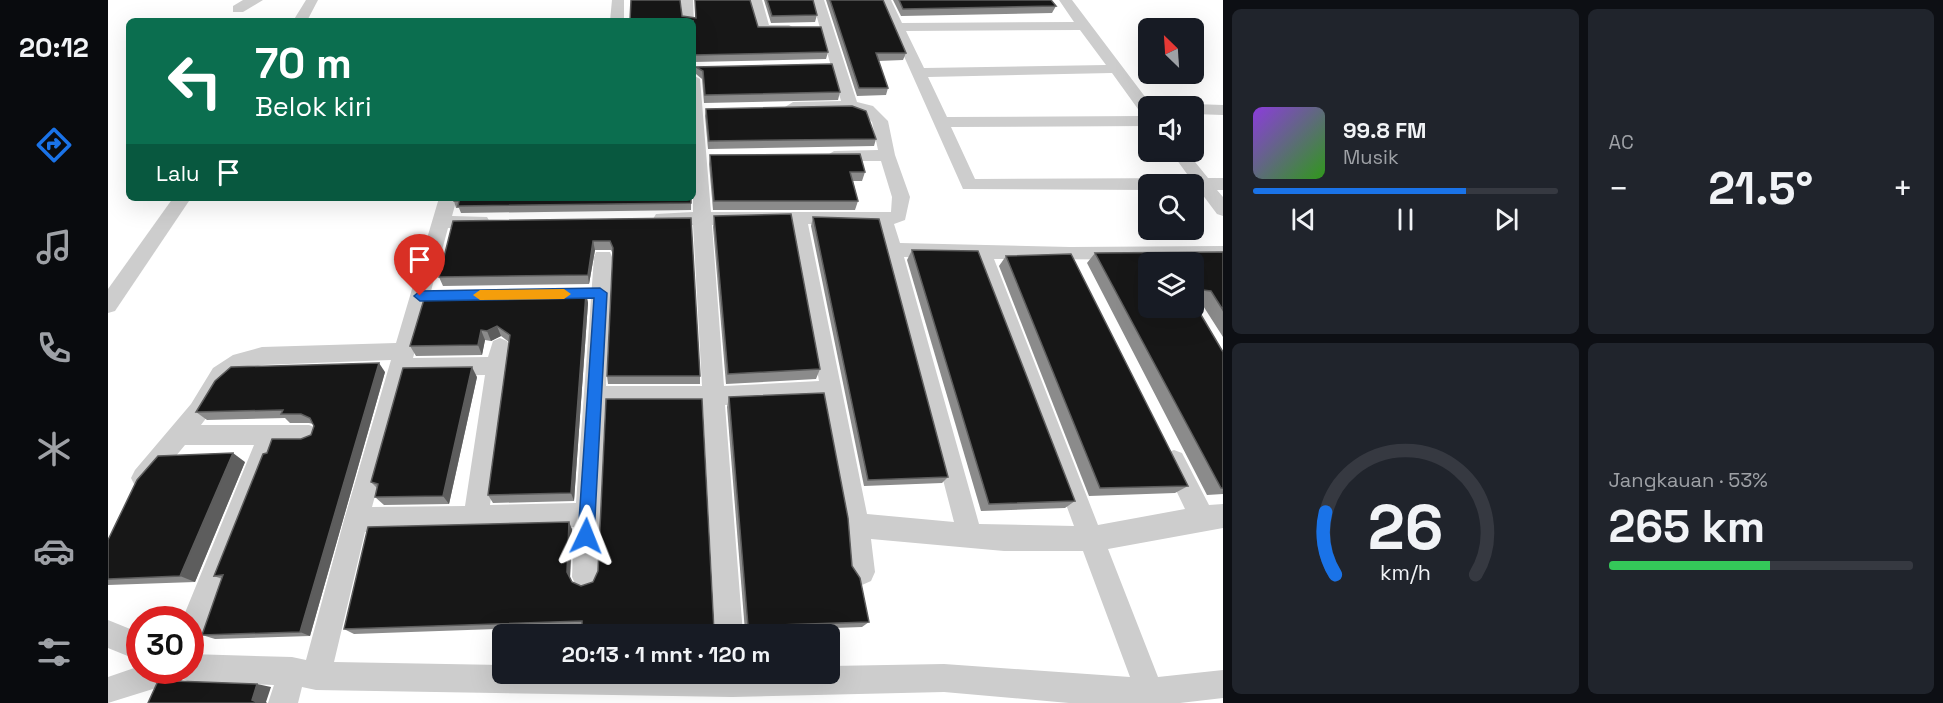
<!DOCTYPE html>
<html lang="id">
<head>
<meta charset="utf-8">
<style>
  body { margin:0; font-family:"Space Grotesk",sans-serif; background:#20242c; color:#f1f3f6; height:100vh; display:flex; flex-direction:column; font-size:22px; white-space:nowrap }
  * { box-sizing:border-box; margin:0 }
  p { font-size:20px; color:#9ea1a6 }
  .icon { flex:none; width:33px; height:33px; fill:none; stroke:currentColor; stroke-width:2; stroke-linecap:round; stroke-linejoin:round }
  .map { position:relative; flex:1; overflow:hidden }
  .drawer { display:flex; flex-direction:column; gap:9px; padding:9px; background:#0d0f14; width:720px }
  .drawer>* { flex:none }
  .hud { position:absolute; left:18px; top:18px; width:570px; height:183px; border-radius:9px; box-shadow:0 6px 24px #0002; background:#0b6e4f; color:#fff; overflow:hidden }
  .needle { width:39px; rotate:335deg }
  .controls { position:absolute; left:1030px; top:18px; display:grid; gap:12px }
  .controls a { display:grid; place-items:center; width:66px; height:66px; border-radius:9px; background:#171b24; box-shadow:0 6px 24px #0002; font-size:30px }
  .speed { position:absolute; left:18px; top:606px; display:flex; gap:12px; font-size:30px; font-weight:700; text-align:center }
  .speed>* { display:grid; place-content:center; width:78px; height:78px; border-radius:50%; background:#171b24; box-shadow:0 6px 24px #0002; line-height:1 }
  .speed .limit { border:9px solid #d22; background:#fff; color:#111 }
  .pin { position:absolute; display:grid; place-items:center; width:51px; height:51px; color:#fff; margin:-62px -26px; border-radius:50% 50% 50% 0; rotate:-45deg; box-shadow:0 0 6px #0007 }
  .pin .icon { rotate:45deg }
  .me { position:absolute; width:66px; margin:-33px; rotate:2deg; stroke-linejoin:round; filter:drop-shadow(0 0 4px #0008) }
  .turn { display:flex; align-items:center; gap:21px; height:126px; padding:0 30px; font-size:27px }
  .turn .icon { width:78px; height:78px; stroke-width:2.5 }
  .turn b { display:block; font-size:42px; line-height:51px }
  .then { display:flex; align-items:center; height:57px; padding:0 30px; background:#0003; gap:12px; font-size:22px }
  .big { font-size:45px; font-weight:800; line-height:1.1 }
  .drawer .tile { flex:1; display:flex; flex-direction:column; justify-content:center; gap:9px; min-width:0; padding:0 21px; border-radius:9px; background:#20242c }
  .drawer .dial { align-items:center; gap:0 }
  .dial svg { height:156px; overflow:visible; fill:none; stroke:#363941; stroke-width:7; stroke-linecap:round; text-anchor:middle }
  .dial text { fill:#f1f3f6; stroke:none }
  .song { display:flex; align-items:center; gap:18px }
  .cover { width:72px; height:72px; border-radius:9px; background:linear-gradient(135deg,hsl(270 70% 55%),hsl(110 70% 35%)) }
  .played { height:6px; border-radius:3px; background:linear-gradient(90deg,#1a73e8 70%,#363941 70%) }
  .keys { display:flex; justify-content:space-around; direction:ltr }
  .heat { display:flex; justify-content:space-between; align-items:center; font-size:33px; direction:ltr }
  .charge { height:9px; border-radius:4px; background:linear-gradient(90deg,#34c759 53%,#363941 0) }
  .drawer .tiles { flex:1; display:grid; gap:9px; grid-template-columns:repeat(2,1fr) }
  .trip { position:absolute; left:384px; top:624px; width:348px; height:60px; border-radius:9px; background:#171b24; box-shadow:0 6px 24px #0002; font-weight:800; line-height:60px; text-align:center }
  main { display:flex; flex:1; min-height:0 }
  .menu { display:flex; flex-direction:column; width:108px; justify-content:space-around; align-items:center; background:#090b0e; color:#9ea1a6 }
  .menu .icon { width:42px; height:42px }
  .menu .selected { color:#1a73e8 }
  .menu b { font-size:27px; color:#f1f3f6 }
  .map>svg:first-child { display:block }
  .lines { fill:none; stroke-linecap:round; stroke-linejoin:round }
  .minor { fill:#cdcdcd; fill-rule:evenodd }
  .wall { fill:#8b8b8b; fill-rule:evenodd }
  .shaded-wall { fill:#5d5d5d }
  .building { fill:#171717; stroke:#5d5d5d; stroke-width:1.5 }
  .route { fill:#1a73e8; stroke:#114b97; stroke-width:1.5 }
  .slow { fill:#f59e0b }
</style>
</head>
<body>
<main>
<nav class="menu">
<b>20:12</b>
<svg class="icon selected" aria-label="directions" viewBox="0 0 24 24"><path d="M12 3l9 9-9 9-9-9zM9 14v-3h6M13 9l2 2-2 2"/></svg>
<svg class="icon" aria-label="music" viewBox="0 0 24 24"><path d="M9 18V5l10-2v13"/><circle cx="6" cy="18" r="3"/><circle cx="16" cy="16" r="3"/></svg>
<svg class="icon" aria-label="phone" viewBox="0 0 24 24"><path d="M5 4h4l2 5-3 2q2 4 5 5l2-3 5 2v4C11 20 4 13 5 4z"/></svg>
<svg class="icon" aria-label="climate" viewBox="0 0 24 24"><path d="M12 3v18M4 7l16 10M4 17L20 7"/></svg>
<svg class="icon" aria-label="car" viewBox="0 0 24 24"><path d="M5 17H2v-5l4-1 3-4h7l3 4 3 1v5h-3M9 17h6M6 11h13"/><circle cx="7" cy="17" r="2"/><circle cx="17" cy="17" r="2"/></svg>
<svg class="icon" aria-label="filters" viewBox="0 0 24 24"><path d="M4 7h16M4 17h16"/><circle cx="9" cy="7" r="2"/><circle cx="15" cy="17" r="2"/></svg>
</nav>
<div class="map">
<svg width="1115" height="703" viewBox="0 0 1115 703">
  <rect width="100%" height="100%" fill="#fff"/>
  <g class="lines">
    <g class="minor">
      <polygon points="135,0 155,0 135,12 125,12 125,6"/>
      <polygon points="198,0 210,0 199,21 185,21"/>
      <polygon points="504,0 516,0 516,21 502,21"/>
      <polygon points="573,0 585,0 586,24 585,21 574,21"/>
      <polygon points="642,0 654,0 661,25 681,25 688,29 681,33 650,32"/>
      <path d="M704,0H716L749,102L765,106L780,121L787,155L802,197L797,220L786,224L792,243L962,247L1115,246V260L886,259L990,525L1077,509L1054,461L1058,453L1066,450L1074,453L1101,505L1115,504V528L1000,549L1050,677L1115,670V698L1072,703H961L836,692L624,697L208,690L194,687L190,703H160L166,685L82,682L72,678L61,684L0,703V677L32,666V670H82V654L184,657L198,660L236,520L283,360L154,365C115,374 116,397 93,425H201L209,428L212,435L209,442L201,445H169L92,643L82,646V620H74L146,445H77L43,486L35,489L27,486L23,478L27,470L83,404L105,368L125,355L154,347L288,343L331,198H349L344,216L379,217L382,222L379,227L340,228L305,358L380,357L385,341L392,338L399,341L402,347L382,505L468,503L486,257L488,252H502L504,257L498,386H594L585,225L548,224L545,219L548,214L585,212V75L592,79L603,212H783L784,197L773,161H726L718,156L726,151L770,150L764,122L755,113L685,112L677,107L685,102L733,101ZM682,223L711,381L616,386L604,225ZM700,224L769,226L846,522L759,514ZM796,257L867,259L966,526L871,524ZM377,375L357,506L264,507L300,376ZM714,400L737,525L741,572L745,581L754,585L763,581L767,572L763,539L896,551H975L1022,677L836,664L722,666V674H394V665L226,662L257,532L466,527L464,577L468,586L477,590L486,586L490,577L497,406H595L607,634H635L617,405Z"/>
      <path d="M771,0H783L794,23L966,22L951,0H964L1044,106H1041V126L843,127L867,179L1082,178L1063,152H1079L1100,178H1115V190H1109L1115,197V216L1109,214L1091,190H1086V184H1041V190L855,189ZM972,30L998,65L816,68L798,31ZM1004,73L1035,116L839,117L820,77Z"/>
      <polygon points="1086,104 1115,105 1115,115 1086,114 1086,106 1080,106"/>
      <polygon points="65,198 83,198 7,311 0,313 0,289"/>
      <polygon points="0,620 32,633 32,661 0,648"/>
    </g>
  </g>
  <g class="wall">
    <polygon points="587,0 642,0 650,27 720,52 718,59 585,62 585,21 574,16 587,18"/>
    <polygon points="656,0 705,0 709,15 707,22 663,23"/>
    <polygon points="718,0 775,0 798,53 795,60 770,61 780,88 778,95 749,96"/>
    <polygon points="785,0 943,0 948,6 944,13 793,16"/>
    <polygon points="588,67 732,92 730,100 596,103 594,79 588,74"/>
    <polygon points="598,109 768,139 766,146 600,149 597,116"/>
    <polygon points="602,155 757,172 754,181 745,181 750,201 747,210 605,210 601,164"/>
    <polygon points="583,198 583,210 353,213 351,208 348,208 346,201"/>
    <polygon points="606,216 712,369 708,379 618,384 605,227"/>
    <polygon points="705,217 840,477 834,483 756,486 703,226"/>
    <polygon points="583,218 592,376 592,384 500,384 499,376 505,254 503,250 487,250 481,284 335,286 331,277"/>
    <polygon points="804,250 967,501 957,508 873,511 799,260"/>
    <path d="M1115,252V337L1092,301L1090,300L1086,303L1115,352V494L1099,495L979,263L987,253ZM1086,262V308H1041Z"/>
    <polygon points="898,256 1080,486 1067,493 981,496 891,266"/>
    <polygon points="478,293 480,303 466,501 385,503 380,495 401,342 393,336 383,341 377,340 374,355 308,356 302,346"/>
    <polygon points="277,372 202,636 107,639 94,635 114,579 106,576 159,453 203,435 206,426 205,424 201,423 182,423 177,418 99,420 88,412"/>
    <polygon points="369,377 341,504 276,505 267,497 269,488 263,482"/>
    <polygon points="621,397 744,566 761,622 754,627 637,631 619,407"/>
    <polygon points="594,399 474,626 246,634 236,629 464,529 462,578 464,582 473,586 485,582"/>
    <polygon points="137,462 87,582 0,585 0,540"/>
  </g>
  <g class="shaded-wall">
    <polygon points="485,241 487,250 481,284 480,275"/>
    <polygon points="478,293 480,303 466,501 463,493"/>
    <polygon points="389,326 393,336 383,341 379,331"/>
    <polygon points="373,330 377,340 374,355 370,345"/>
    <polygon points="271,363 277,372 202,636 192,632"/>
    <polygon points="364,367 369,377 341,504 335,496"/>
    <polygon points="125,453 137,462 87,582 72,576"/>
    <polygon points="461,522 464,529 462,578 459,572"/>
    <polygon points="56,677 72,680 82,684 66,681"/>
    <polygon points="149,684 163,687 158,702 159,703 151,703 144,700"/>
  </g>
  <g class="building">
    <polygon points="523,0 572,0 574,16 588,18 587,0 642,0 650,27 713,27 720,52 585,55 585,21 522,21"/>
    <polygon points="659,0 705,0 709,15 664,16"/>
    <polygon points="722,0 775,0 798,53 768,53 780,88 751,88"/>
    <polygon points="791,0 943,0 948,6 795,9"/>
    <polygon points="724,64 732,92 597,95 595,71 588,67"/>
    <polygon points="744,106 758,111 768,139 601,141 598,109"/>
    <polygon points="752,154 757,172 742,172 750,201 606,201 602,155"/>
    <polygon points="346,198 583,198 583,203 350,206 351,201 346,201"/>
    <polygon points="683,214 712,369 620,374 606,216"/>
    <polygon points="705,217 771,219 840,477 760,480"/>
    <polygon points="583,218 592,376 499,376 505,248 502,241 485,241 480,275 331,277 345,221"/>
    <polygon points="804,250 870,251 967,501 881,504"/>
    <polygon points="1115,252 1115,310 1103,291 1095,290 1095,296 1086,296 1086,262 1041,262 1041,308 1086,308 1086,303 1115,352 1115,488 1113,488 987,253"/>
    <polygon points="963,254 1080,486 992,488 898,256"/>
    <polygon points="478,293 463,493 380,495 402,335 389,326 379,331 373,330 370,345 302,346 317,296"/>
    <polygon points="271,363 192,632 94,635 115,575 106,576 155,454 159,453 164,439 193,439 203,435 206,426 202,418 193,414 173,414 175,410 88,412 107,381 123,367"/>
    <polygon points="364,367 335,496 267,497 270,484 263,482 295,368"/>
    <polygon points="716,393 740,518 744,566 752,578 761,622 640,626 621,397"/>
    <polygon points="498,399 594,399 606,630 619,632 619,634 474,634 474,621 236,629 260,527 461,522 459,572 464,582 473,586 485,582 490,571"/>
    <polygon points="125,453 72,576 0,579 0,540 29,480 50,456"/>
    <polygon points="56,677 66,681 149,684 144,700 151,703 40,703 50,681"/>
  </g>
  <polygon class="route" points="492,288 499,293 486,536 484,541 478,544 472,541 470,536 486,298 312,301 306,296 312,291"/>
  <polygon class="slow" points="456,289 463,294 456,299 372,300 365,295 372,290"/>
</svg>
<div class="controls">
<a><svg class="needle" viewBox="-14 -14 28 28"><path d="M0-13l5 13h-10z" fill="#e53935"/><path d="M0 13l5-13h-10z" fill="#9ea1a6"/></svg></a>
<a><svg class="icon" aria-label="sound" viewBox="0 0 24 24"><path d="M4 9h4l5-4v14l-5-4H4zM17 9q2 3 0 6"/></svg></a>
<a><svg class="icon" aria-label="search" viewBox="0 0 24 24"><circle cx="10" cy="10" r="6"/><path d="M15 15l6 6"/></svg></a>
<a><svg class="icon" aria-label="layers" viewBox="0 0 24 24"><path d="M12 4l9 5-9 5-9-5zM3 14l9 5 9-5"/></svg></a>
</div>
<div class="speed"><div class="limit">30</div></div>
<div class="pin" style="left:312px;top:296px;background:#d93025"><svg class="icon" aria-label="arrive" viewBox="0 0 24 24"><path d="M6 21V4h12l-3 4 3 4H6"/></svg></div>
<svg class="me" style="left:478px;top:536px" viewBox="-20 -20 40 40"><path d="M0-17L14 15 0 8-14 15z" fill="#1a73e8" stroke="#fff" stroke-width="4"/></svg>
<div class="trip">20:13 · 1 mnt · 120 m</div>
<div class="hud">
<div class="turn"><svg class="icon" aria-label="left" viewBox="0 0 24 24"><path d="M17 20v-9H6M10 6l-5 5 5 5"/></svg><div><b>70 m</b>Belok kiri</div></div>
<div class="then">Lalu<svg class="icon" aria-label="arrive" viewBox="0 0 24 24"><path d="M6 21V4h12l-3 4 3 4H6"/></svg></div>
</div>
</div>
<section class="drawer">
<div class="tiles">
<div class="tile">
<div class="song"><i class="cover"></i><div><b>99.8 FM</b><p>Musik</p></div></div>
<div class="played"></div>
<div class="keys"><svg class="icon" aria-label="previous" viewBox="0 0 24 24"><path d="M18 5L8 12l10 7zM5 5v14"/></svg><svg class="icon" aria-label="pause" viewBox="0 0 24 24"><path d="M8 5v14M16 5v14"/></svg><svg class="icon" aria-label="next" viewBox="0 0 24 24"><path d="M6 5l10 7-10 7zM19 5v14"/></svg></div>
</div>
<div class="tile"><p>AC</p>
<div class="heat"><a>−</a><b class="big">21.5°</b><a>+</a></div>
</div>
<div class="tile dial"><svg viewBox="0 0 100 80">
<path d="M14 69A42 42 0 1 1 86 69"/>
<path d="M14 69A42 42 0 0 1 9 37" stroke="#1a73e8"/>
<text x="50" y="56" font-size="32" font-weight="700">26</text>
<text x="50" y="72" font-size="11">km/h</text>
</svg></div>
<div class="tile"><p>Jangkauan · 53%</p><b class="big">265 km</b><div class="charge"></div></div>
</div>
</section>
</main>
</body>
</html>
